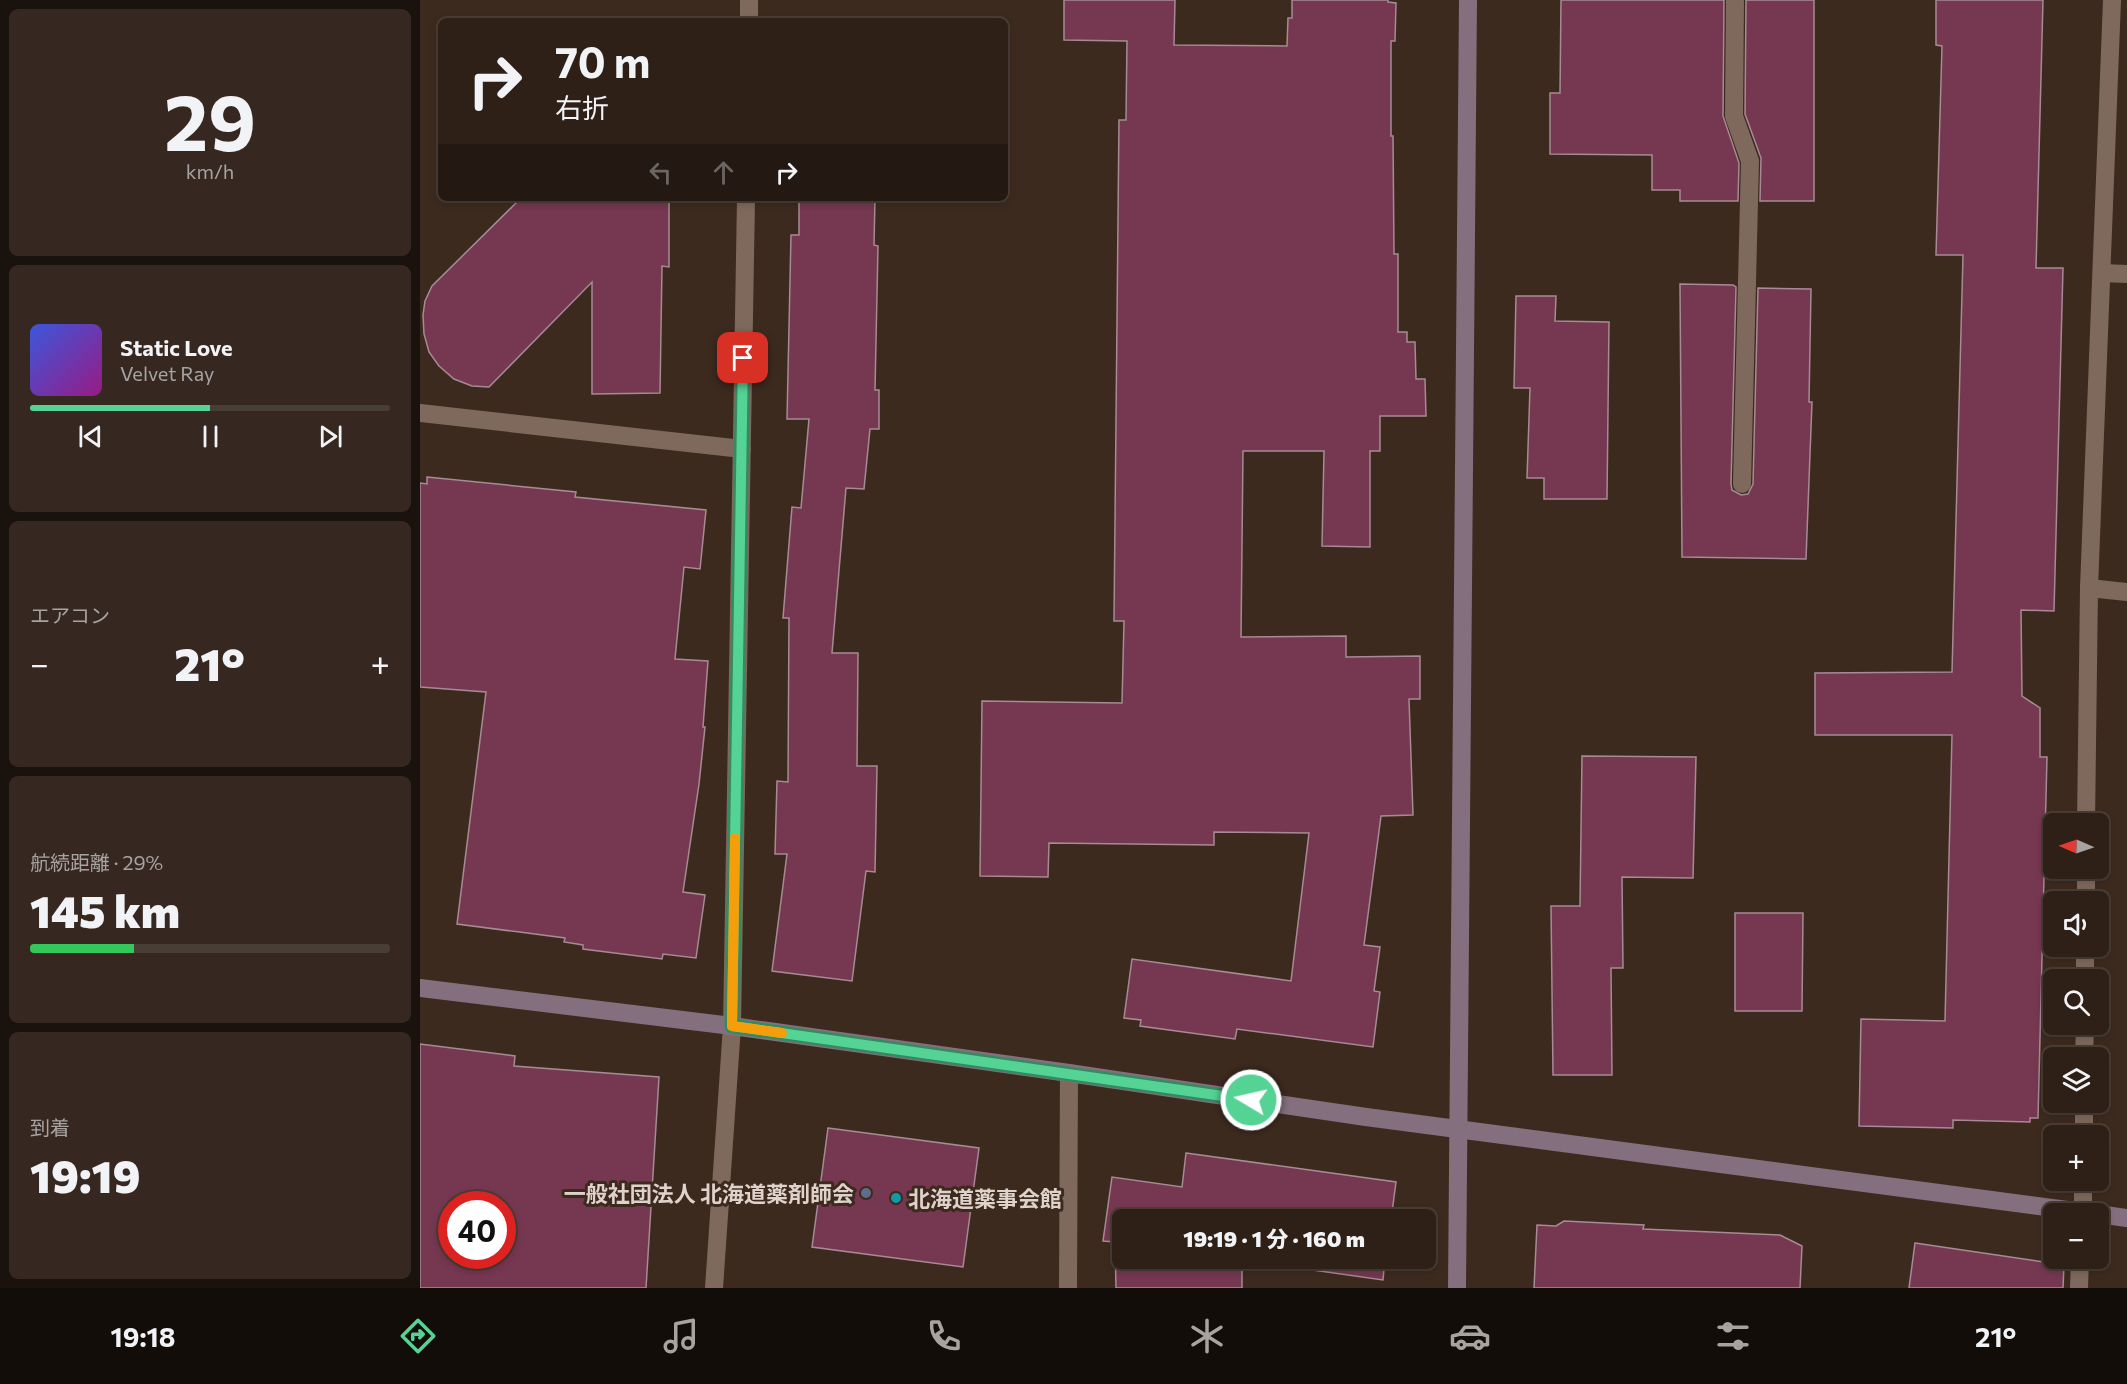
<!DOCTYPE html>
<html lang="ja">
<head>
<meta charset="utf-8">
<style>
  body { margin:0; font-family:Commissioner,"Noto Sans JP",sans-serif; background:#362820; color:#f1f3f6; height:100vh; display:flex; flex-direction:column; font-size:22px; white-space:nowrap }
  * { box-sizing:border-box; margin:0 }
  p { font-size:20px; color:#a7a3a1 }
  .icon { flex:none; width:33px; height:33px; fill:none; stroke:currentColor; stroke-width:2; stroke-linecap:round; stroke-linejoin:round }
  .map { position:relative; flex:1; overflow:hidden }
  .sheet { display:flex; flex-direction:column; gap:9px; padding:9px; background:#19120d; width:420px }
  .sheet>* { flex:none }
  .guide { position:absolute; left:18px; top:18px; width:570px; height:183px; border-radius:9px; box-shadow:0 3px 9px #0003,0 0 0 2px #493e36; background:#2e2017; color:#f1f3f6; overflow:hidden }
  .needle { width:39px; rotate:272deg }
  .fabs { position:absolute; left:1623px; top:813px; display:grid; gap:12px }
  .fabs a { display:grid; place-items:center; width:66px; height:66px; border-radius:9px; background:#2e2017; box-shadow:0 3px 9px #0003,0 0 0 2px #493e36; font-size:30px }
  .speed { position:absolute; left:18px; top:1191px; display:flex; gap:12px; font-size:30px; font-weight:700; text-align:center }
  .speed>* { display:grid; place-content:center; width:78px; height:78px; border-radius:50%; background:#2e2017; box-shadow:0 3px 9px #0003,0 0 0 2px #493e36; line-height:1 }
  .speed .limit { border:9px solid #d22; background:#fff; color:#111 }
  .pin { position:absolute; display:grid; place-items:center; width:51px; height:51px; color:#fff; margin:-26px; border-radius:12px; box-shadow:0 3px 9px #0006 }
  .me { position:absolute; width:66px; margin:-33px; rotate:279deg; stroke-linejoin:round; filter:drop-shadow(0 0 4px #0008) }
  .turn { display:flex; align-items:center; gap:21px; height:126px; padding:0 18px; font-size:27px }
  .turn .icon { width:78px; height:78px; stroke-width:2.5 }
  .turn b { display:block; font-size:42px; line-height:51px }
  .lanes { display:flex; align-items:center; height:57px; padding:0 18px; background:#0003; justify-content:center; gap:30px; direction:ltr }
  .lanes .off { opacity:.35 }
  .big { font-size:45px; font-weight:800; line-height:1.1 }
  .sheet .card { flex:1; display:flex; flex-direction:column; justify-content:center; gap:9px; min-width:0; padding:0 21px; border-radius:9px; background:#362820 }
  .sheet .dial { align-items:center; gap:0 }
  .dial b { font-size:78px; line-height:1 }
  .song { display:flex; align-items:center; gap:18px }
  .cover { width:72px; height:72px; border-radius:9px; background:linear-gradient(135deg,hsl(230 70% 55%),hsl(310 70% 35%)) }
  .played { height:6px; border-radius:3px; background:linear-gradient(90deg,#54d395 50%,#493e36 50%) }
  .keys { display:flex; justify-content:space-around; direction:ltr }
  .heat { display:flex; justify-content:space-between; align-items:center; font-size:33px; direction:ltr }
  .charge { height:9px; border-radius:4px; background:linear-gradient(90deg,#34c759 29%,#493e36 0) }
  .trip { position:absolute; left:692px; top:1209px; width:324px; height:60px; border-radius:9px; background:#2e2017; box-shadow:0 3px 9px #0003,0 0 0 2px #493e36; font-weight:800; line-height:60px; text-align:center }
  .tabs { display:flex; height:96px; justify-content:space-around; align-items:center; background:#120d09; color:#a7a3a1 }
  .tabs .icon { width:42px; height:42px }
  .tabs .active { color:#54d395 }
  .tabs b { font-size:27px; color:#f1f3f6 }
  main { display:flex; flex:1; min-height:0 }
  .map>svg:first-child { display:block }
  .building { fill:#763751; stroke:#a68b94; stroke-width:1.5; fill-rule:evenodd }
  .lines { fill:none; stroke-linecap:round; stroke-linejoin:round }
  .lane { stroke:#7f695c; stroke-width:18 }
  .street { stroke:#7f695c; stroke-width:18 }
  .secondary { stroke:#846f7e; stroke-width:18 }
  .route-casing { stroke:#378961; stroke-width:15 }
  .route { stroke:#54d395; stroke-width:10 }
  .slow { stroke:#f59e0b; stroke-width:10 }
  .service-dot { fill:#5c6f8a; stroke:#3d2a1f; stroke-width:2 }
  .culture-dot { fill:#0f9aa8; stroke:#3d2a1f; stroke-width:2 }
  .labels { text-anchor:middle; dominant-baseline:central; stroke-width:6; stroke-linejoin:round; paint-order:stroke }
  .poi-label { font-size:22px; font-weight:bold; fill:#dfd2cb; stroke:#3d2a1f; text-anchor:end }
</style>
</head>
<body>
<main>
<section class="sheet">
<div class="card dial"><b>29</b><p>km/h</p></div>
<div class="card">
<div class="song"><i class="cover"></i><div><b>Static Love</b><p>Velvet Ray</p></div></div>
<div class="played"></div>
<div class="keys"><svg class="icon" aria-label="previous" viewBox="0 0 24 24"><path d="M18 5L8 12l10 7zM5 5v14"/></svg><svg class="icon" aria-label="pause" viewBox="0 0 24 24"><path d="M8 5v14M16 5v14"/></svg><svg class="icon" aria-label="next" viewBox="0 0 24 24"><path d="M6 5l10 7-10 7zM19 5v14"/></svg></div>
</div>
<div class="card"><p>エアコン</p>
<div class="heat"><a>−</a><b class="big">21°</b><a>+</a></div>
</div>
<div class="card"><p>航続距離 · 29%</p><b class="big">145 km</b><div class="charge"></div></div>
<div class="card"><p>到着</p><b class="big">19:19</b></div>
</section>
<div class="map">
<svg width="1707" height="1288" viewBox="0 0 1707 1288">
  <rect width="100%" height="100%" fill="#3d2a1f"/>
  <g class="building">
    <polygon points="644,0 755,0 754,45 867,46 868,18 872,18 872,0 968,0 968,2 976,3 975,41 971,41 971,136 973,136 974,254 978,254 978,332 987,332 987,342 995,342 996,379 1005,379 1006,416 960,416 960,451 950,451 950,547 902,546 904,451 823,451 821,637 926,636 926,657 1000,656 1000,699 989,699 993,815 961,816 944,945 960,947 954,991 960,992 953,1047 817,1029 815,1039 720,1026 721,1020 704,1018 712,959 871,981 889,833 794,832 794,845 629,843 628,877 560,876 562,701 702,703 704,621 694,621 699,120 706,120 707,41 644,40"/>
    <polygon points="1141,0 1304,0 1303,116 1319,163 1318,201 1260,201 1260,190 1232,190 1232,155 1130,154 1130,93 1140,93"/>
    <polygon points="1326,0 1394,0 1394,201 1340,201 1341,158 1325,114"/>
    <polygon points="1516,0 1623,0 1616,268 1643,268 1634,611 1601,610 1602,696 1620,708 1620,757 1627,757 1618,1118 1610,1118 1610,1122 1533,1120 1533,1128 1439,1126 1441,1019 1525,1021 1532,735 1395,735 1395,673 1532,672 1543,255 1516,255 1522,46 1516,45"/>
    <polygon points="101,198 249,198 249,267 242,266 240,393 172,394 172,282 69,387 52,386 34,379 19,366 9,352 4,334 3,315 5,301 12,286"/>
    <polygon points="379,198 455,198 454,245 458,246 455,390 459,390 459,429 450,429 444,489 426,488 412,653 438,653 437,766 457,766 455,872 446,871 432,981 352,971 367,854 355,854 357,781 368,782 369,618 363,618 372,507 381,508 389,419 367,419 371,235 379,235"/>
    <polygon points="1260,284 1313,285 1316,287 1311,484 1312,490 1321,495 1328,494 1333,484 1338,288 1391,289 1389,402 1392,402 1386,559 1262,557"/>
    <polygon points="1096,296 1136,296 1135,321 1189,322 1187,499 1124,499 1124,478 1107,478 1110,388 1094,388"/>
    <polygon points="7,477 156,492 155,497 286,510 280,569 264,567 255,659 288,661 283,727 285,727 279,784 263,892 285,895 276,958 243,954 242,959 163,949 163,945 144,942 145,938 37,924 66,692 0,687 0,483 7,484"/>
    <polygon points="1162,756 1276,757 1273,878 1202,877 1203,968 1191,968 1192,1075 1133,1075 1131,906 1160,906"/>
    <polygon points="1315,913 1383,913 1382,1011 1315,1011"/>
    <path d="M0,1044L95,1056L94,1066L239,1077L226,1288H0ZM32,1204H82V1256H32Z"/>
    <polygon points="408,1128 559,1148 543,1267 392,1247"/>
    <polygon points="766,1153 976,1182 971,1220 702,1220 702,1258 965,1258 963,1280 822,1260 822,1288 696,1288 695,1242 683,1241 692,1177 762,1187"/>
    <polygon points="1144,1221 1224,1225 1223,1229 1360,1235 1382,1246 1380,1288 1114,1288 1117,1225 1136,1226"/>
    <polygon points="1495,1243 1644,1265 1643,1288 1489,1288"/>
  </g>
  <g class="lines">
    <polyline class="lane" points="1315,0 1314,116 1330,161 1322,484"/>
    <g class="street">
      <polyline points="329,21 329,0"/>
      <polyline points="1682,273 1707,274"/>
      <polyline points="0,413 322,449"/>
      <polyline points="1669,588 1707,592"/>
      <polyline points="1666,824 1669,588 1692,0"/>
      <polyline points="1666,902 1666,868"/>
      <polyline points="1665,980 1665,946"/>
      <polyline points="1664,1058 1665,1024"/>
      <polyline points="1664,1136 1664,1102"/>
      <polyline points="1663,1214 1663,1180"/>
      <polyline points="294,1288 312,1026 326,198"/>
      <polyline points="648,1288 649,1073"/>
      <polyline points="1659,1288 1660,1258"/>
    </g>
    <g class="secondary">
      <polyline points="0,988 312,1026 649,1073 946,1117 1678,1214"/>
      <polyline points="1678,1214 1707,1218"/>
      <polyline points="1037,1288 1048,0"/>
    </g>
  </g>
  <g class="lines">
    <g class="route-casing">
      <polyline id="route" points="323,358 312,1026 831,1100"/>
    </g>
    <use href="#route" class="route"/>
    <polyline class="slow" points="315,838 312,1026 362,1033"/>
  </g>
  <circle class="service-dot" cx="446" cy="1193" r="6"/>
  <circle class="culture-dot" cx="476" cy="1198" r="6"/>
  <g class="labels">
    <g class="poi-label">
      <text x="434" y="1193">一般社団法人 北海道薬剤師会</text>
      <text x="488" y="1198" text-anchor="start">北海道薬事会館</text>
    </g>
  </g>
</svg>
<div class="fabs">
<a><svg class="needle" viewBox="-14 -14 28 28"><path d="M0-13l5 13h-10z" fill="#e53935"/><path d="M0 13l5-13h-10z" fill="#a7a3a1"/></svg></a>
<a><svg class="icon" aria-label="sound" viewBox="0 0 24 24"><path d="M4 9h4l5-4v14l-5-4H4zM17 9q2 3 0 6"/></svg></a>
<a><svg class="icon" aria-label="search" viewBox="0 0 24 24"><circle cx="10" cy="10" r="6"/><path d="M15 15l6 6"/></svg></a>
<a><svg class="icon" aria-label="layers" viewBox="0 0 24 24"><path d="M12 4l9 5-9 5-9-5zM3 14l9 5 9-5"/></svg></a>
<a>+</a>
<a>−</a>
</div>
<div class="speed"><div class="limit">40</div></div>
<div class="pin" style="left:323px;top:358px;background:#d93025"><svg class="icon" aria-label="arrive" viewBox="0 0 24 24"><path d="M6 21V4h12l-3 4 3 4H6"/></svg></div>
<svg class="me" style="left:831px;top:1100px" viewBox="-20 -20 40 40"><circle r="17" fill="#54d395" stroke="#fff" stroke-width="3"/><path d="M0-11L8 9 0 5-8 9z" fill="#fff"/></svg>
<div class="trip">19:19 · 1 分 · 160 m</div>
<div class="guide">
<div class="turn"><svg class="icon" aria-label="right" viewBox="0 0 24 24"><path d="M7 20v-9h11M14 6l5 5-5 5"/></svg><div><b>70 m</b>右折</div></div>
<div class="lanes"><svg class="icon off" aria-label="left" viewBox="0 0 24 24"><path d="M17 20v-9H6M10 6l-5 5 5 5"/></svg><svg class="icon off" aria-label="ahead" viewBox="0 0 24 24"><path d="M12 20V5M6 11l6-6 6 6"/></svg><svg class="icon" aria-label="right" viewBox="0 0 24 24"><path d="M7 20v-9h11M14 6l5 5-5 5"/></svg></div>
</div>
</div>
</main>
<nav class="tabs">
<b>19:18</b>
<svg class="icon active" aria-label="directions" viewBox="0 0 24 24"><path d="M12 3l9 9-9 9-9-9zM9 14v-3h6M13 9l2 2-2 2"/></svg>
<svg class="icon" aria-label="music" viewBox="0 0 24 24"><path d="M9 18V5l10-2v13"/><circle cx="6" cy="18" r="3"/><circle cx="16" cy="16" r="3"/></svg>
<svg class="icon" aria-label="phone" viewBox="0 0 24 24"><path d="M5 4h4l2 5-3 2q2 4 5 5l2-3 5 2v4C11 20 4 13 5 4z"/></svg>
<svg class="icon" aria-label="climate" viewBox="0 0 24 24"><path d="M12 3v18M4 7l16 10M4 17L20 7"/></svg>
<svg class="icon" aria-label="car" viewBox="0 0 24 24"><path d="M5 17H2v-5l4-1 3-4h7l3 4 3 1v5h-3M9 17h6M6 11h13"/><circle cx="7" cy="17" r="2"/><circle cx="17" cy="17" r="2"/></svg>
<svg class="icon" aria-label="filters" viewBox="0 0 24 24"><path d="M4 7h16M4 17h16"/><circle cx="9" cy="7" r="2"/><circle cx="15" cy="17" r="2"/></svg>
<b>21°</b>
</nav>
</body>
</html>
